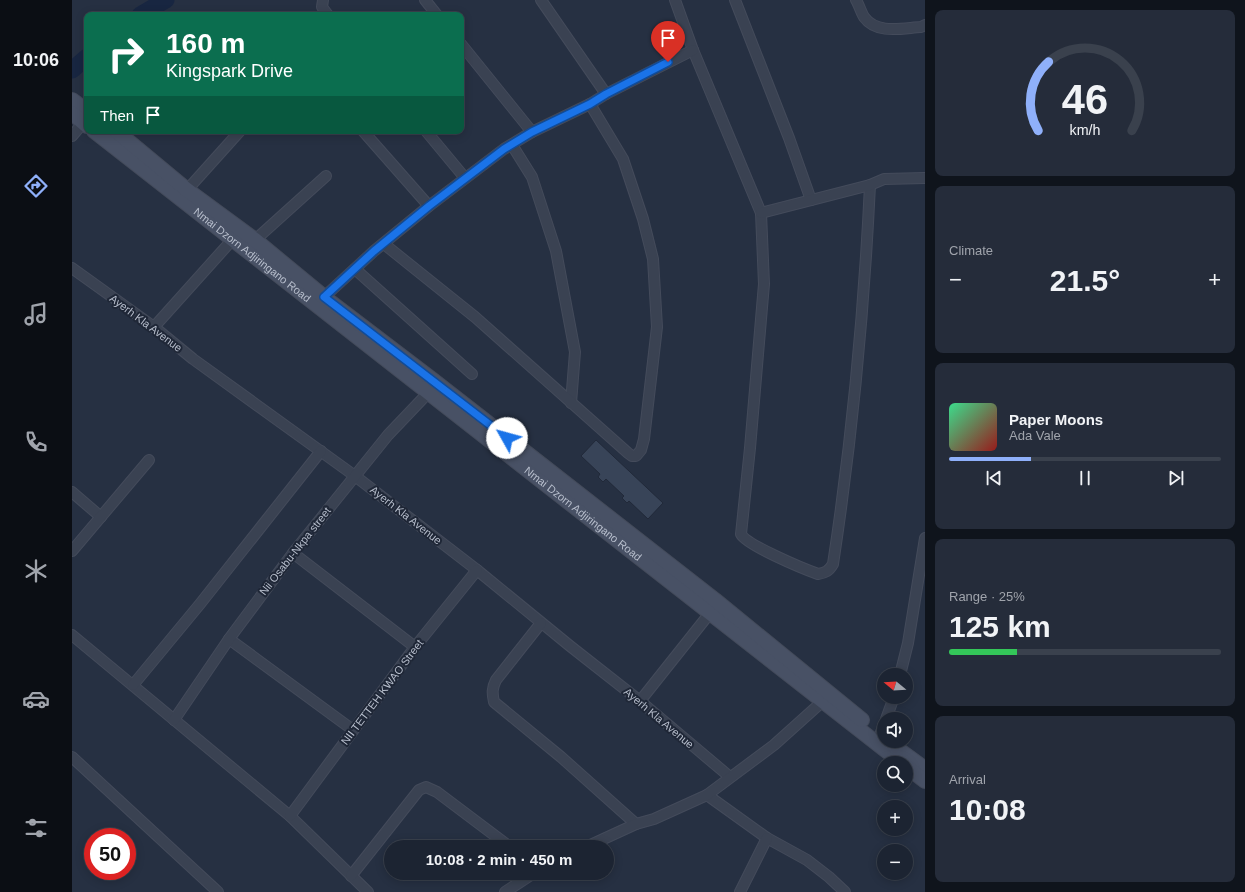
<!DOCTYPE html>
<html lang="en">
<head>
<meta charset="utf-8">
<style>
  body { margin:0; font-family:Arial,sans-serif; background:#252c3a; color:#f1f3f6; height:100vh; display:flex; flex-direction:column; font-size:15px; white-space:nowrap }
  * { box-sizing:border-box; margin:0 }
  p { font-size:13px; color:#a0a4ac }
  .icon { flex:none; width:22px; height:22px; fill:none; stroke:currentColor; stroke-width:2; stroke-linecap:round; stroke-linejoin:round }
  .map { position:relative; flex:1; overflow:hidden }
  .panel { display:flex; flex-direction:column; gap:10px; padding:10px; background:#0f141c; width:320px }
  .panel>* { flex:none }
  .banner { position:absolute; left:12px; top:12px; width:380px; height:122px; border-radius:8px; box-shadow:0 2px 10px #0003,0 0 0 1px #3a414d; background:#0b6e4f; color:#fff; overflow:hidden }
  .needle { width:26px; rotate:288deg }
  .fabs { position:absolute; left:805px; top:668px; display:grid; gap:8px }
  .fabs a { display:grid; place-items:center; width:36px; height:36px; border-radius:50%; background:#1c2432; box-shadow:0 2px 10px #0003,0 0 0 1px #3a414d; font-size:20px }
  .speed { position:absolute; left:12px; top:828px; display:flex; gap:8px; font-size:20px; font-weight:700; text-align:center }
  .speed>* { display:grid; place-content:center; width:52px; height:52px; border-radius:50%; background:#1c2432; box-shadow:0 2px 10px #0003,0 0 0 1px #3a414d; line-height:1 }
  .speed .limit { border:6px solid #d22; background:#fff; color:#111 }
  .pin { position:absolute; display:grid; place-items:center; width:34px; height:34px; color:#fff; margin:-41px -17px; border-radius:50% 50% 50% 0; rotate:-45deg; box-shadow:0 0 4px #0007 }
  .pin .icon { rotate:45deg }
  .me { position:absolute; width:44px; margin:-22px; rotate:308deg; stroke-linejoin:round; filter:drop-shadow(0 0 3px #0008) }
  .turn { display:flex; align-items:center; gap:14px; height:84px; padding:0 16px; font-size:18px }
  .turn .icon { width:52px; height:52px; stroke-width:2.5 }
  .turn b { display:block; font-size:28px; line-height:34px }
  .then { display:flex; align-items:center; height:38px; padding:0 16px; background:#0003; gap:8px; font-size:15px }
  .big { font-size:30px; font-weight:800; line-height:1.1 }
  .panel .card { flex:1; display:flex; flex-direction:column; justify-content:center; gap:6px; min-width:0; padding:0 14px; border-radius:8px; background:#252c3a }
  .panel .dial { align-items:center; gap:0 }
  .dial svg { height:104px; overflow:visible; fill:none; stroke:#3a414d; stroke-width:7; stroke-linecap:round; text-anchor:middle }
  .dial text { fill:#f1f3f6; stroke:none }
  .song { display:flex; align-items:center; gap:12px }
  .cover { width:48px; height:48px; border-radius:6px; background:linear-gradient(135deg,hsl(150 70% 55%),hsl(0 70% 35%)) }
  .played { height:4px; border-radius:2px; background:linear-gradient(90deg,#8fb0fa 30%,#3a414d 30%) }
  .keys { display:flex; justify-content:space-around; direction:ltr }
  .heat { display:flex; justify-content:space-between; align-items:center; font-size:22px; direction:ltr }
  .charge { height:6px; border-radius:3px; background:linear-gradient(90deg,#34c759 25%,#3a414d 0) }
  .trip { position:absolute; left:312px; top:840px; width:230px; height:40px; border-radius:20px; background:#1c2432; box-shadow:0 2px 10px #0003,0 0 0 1px #3a414d; font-weight:800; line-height:40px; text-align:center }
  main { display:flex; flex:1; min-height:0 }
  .tabs { display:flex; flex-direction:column; width:72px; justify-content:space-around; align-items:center; background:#0b0e14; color:#a0a4ac }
  .tabs .icon { width:28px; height:28px }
  .tabs .active { color:#8fb0fa }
  .tabs b { font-size:18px; color:#f1f3f6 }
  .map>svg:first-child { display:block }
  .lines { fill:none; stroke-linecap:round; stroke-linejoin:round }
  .river { stroke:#182641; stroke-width:17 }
  .building { fill:#384458; stroke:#212939 }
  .street-casing { stroke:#444b5b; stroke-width:12 }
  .secondary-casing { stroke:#444b5b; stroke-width:16 }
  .street { stroke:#3a4252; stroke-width:10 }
  .secondary { stroke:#485165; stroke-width:14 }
  .route-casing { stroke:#114b97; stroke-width:10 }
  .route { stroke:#1a73e8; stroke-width:7 }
  .labels { text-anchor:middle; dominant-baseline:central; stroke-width:4; stroke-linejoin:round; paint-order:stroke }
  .street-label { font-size:11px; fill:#b7becc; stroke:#1f2737 }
</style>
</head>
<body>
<main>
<nav class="tabs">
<b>10:06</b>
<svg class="icon active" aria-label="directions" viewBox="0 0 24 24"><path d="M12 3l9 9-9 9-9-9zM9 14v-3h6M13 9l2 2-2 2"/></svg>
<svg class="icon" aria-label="music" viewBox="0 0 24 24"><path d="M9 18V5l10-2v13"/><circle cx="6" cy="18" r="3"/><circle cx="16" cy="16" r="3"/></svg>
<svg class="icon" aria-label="phone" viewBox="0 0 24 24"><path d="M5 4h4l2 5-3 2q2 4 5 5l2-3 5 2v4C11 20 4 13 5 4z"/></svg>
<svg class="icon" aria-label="climate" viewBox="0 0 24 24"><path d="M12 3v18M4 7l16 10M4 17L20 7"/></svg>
<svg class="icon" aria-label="car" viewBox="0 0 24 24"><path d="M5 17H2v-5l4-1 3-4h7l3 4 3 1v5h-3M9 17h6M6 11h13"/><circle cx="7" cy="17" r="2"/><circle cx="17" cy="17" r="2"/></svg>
<svg class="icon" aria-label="filters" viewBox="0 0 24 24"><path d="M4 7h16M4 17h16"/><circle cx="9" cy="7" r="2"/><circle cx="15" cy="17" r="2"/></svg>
</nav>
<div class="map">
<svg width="853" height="892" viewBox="0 0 853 892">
  <rect width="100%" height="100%" fill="#263042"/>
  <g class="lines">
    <g class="river">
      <polyline points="68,15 94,0"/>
      <polyline points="0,70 15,57"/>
    </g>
  </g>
  <polygon class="building" points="524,440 591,503 576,519 557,501 555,503 550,498 552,496 534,479 531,482 526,477 528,474 509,456"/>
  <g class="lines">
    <g class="street-casing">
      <g id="street">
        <polyline points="251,0 250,7 256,15"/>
        <polyline points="353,0 365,15"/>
        <polyline points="469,0 534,94"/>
        <path d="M603,0L621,50L689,213L692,284L678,448L669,534C674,545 732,569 746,574C753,573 757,571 761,564C780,439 792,312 798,185"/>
        <polyline points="663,0 717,138 739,200"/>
        <path d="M784,0C787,5 789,12 792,17C805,35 831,28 849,27L853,25"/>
        <polyline points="389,44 460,132"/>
        <polyline points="291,131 357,206"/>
        <polyline points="354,131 393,178"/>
        <polyline points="0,136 11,123"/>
        <polyline points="440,145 460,177 484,251 503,352 499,403"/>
        <polyline points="115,190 168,131"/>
        <polyline points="689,213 798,185 812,179 853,178"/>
        <polyline points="183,240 254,176"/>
        <polyline points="312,244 403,317 556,453 560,456 564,456 569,450 572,439 585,327 581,259 571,219 551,159 518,104"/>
        <polyline points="0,268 82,327 121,359 283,476 405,570 498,646 568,701 658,777"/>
        <polyline points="283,269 400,374"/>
        <polyline points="252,297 302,251 357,206 432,149 460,132 518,104 534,94 621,50"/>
        <polyline points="82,327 161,239"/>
        <polyline points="0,492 29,517"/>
        <polyline points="0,551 77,460"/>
        <polyline points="221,553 343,647"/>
        <path d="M469,623L424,680C420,688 420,693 422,702L489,757L564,824"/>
        <polyline points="0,635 218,816 296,892"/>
        <polyline points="157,639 281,730"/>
        <polyline points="828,675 836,643 853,538"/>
        <polyline points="61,685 128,604 249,451"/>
        <polyline points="568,701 638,613"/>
        <polyline points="814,719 822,697"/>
        <polyline points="102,720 157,639 221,553 316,435 357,392"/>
        <polyline points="808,735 812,724"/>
        <polyline points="0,757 146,892"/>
        <polyline points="635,795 695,838 735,860 757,877 773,892"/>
        <polyline points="218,816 343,647 405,570"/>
        <polyline points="514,847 564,824 582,819 635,795 702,745 751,701"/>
        <polyline points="279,876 347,790 354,787 365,792 438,847"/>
        <polyline points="433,892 462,873"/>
        <polyline points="668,892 695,838"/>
      </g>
    </g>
    <g class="secondary-casing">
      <g id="secondary">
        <polyline points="0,100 15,111"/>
        <polyline points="0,113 15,126"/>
        <path id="s1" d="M22,131L830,763"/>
        <polyline points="44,131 115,190 183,240 252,297 361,380 643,600 790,720"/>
        <polyline points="823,747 853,769"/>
        <polyline points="836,768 853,781"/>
      </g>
    </g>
    <use href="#street" class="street"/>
    <use href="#secondary" class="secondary"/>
  </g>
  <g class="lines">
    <g class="route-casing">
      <polyline id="route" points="435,438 252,297 302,251 357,206 432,149 460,132 518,104 534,94 596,62"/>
    </g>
    <use href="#route" class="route"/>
  </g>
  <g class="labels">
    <g class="street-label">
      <text stroke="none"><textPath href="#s1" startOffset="201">Nmai Dzorn Adjiringano Road</textPath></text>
      <text transform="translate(74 323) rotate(37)">Ayerh Kla Avenue</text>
      <text stroke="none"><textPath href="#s1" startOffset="621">Nmai Dzorn Adjiringano Road</textPath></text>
      <text transform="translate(334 515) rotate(38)">Ayerh Kla Avenue</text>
      <text transform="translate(223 551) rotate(-52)">Nii Osabu-Nkpa street</text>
      <text transform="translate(310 692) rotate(-53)">NII TETTEH KWAO Street</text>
      <text transform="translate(587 718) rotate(40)">Ayerh Kla Avenue</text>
    </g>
  </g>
</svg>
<div class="fabs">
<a><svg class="needle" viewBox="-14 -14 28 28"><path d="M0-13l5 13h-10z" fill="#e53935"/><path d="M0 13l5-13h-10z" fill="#a0a4ac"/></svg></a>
<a><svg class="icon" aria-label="sound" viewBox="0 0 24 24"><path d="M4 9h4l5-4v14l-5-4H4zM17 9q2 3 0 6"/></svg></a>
<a><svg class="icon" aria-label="search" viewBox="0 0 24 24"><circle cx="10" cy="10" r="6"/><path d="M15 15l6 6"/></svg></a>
<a>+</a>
<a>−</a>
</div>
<div class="speed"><div class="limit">50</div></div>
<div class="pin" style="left:596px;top:62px;background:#d93025"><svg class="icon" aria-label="arrive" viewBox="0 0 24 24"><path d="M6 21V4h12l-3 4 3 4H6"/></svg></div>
<svg class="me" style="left:435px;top:438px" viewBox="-20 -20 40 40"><circle r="19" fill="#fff"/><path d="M0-13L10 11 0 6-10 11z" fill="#1a73e8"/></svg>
<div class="trip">10:08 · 2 min · 450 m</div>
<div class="banner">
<div class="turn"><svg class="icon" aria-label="right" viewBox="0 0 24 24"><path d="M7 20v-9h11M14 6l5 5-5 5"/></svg><div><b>160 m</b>Kingspark Drive</div></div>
<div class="then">Then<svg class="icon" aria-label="arrive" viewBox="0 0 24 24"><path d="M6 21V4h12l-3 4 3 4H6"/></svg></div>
</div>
</div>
<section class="panel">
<div class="card dial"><svg viewBox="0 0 100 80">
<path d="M14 69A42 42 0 1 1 86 69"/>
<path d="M14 69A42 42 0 0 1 22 16" stroke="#8fb0fa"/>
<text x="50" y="56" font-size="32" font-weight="700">46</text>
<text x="50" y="72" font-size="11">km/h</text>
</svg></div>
<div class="card"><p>Climate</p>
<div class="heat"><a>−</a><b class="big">21.5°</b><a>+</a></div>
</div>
<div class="card">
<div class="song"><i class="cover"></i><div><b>Paper Moons</b><p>Ada Vale</p></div></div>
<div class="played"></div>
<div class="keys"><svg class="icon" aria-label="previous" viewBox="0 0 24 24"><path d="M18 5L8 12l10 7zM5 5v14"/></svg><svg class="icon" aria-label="pause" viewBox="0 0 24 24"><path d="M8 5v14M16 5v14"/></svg><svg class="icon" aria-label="next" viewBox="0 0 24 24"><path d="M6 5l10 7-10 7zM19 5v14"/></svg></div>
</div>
<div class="card"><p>Range · 25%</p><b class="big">125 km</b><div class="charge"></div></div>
<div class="card"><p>Arrival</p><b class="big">10:08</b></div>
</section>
</main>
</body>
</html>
